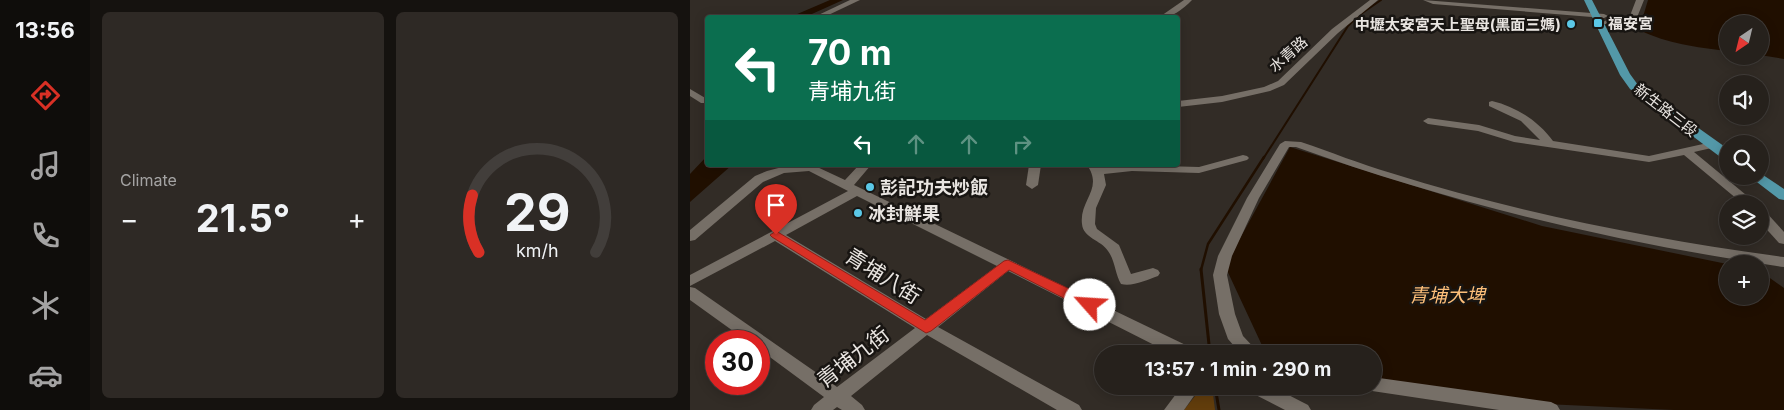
<!DOCTYPE html>
<html lang="en">
<head>
<meta charset="utf-8">
<style>
  body { margin:0; font-family:Inter,"Noto Sans TC",sans-serif; background:#2e2925; color:#f1f3f6; height:100vh; display:flex; flex-direction:column; font-size:19px; white-space:nowrap }
  * { box-sizing:border-box; margin:0 }
  p { font-size:16px; color:#a4a3a3 }
  .icon { flex:none; width:28px; height:28px; fill:none; stroke:currentColor; stroke-width:2; stroke-linecap:round; stroke-linejoin:round }
  .map { position:relative; flex:1; overflow:hidden }
  .details { display:flex; flex-direction:column; gap:12px; padding:12px; background:#15120f; width:600px }
  .details>* { flex:none }
  .banner { position:absolute; left:15px; top:15px; width:475px; height:152px; border-radius:5px; box-shadow:0 2px 12px #0003,0 0 0 1px #423e3b; background:#0b6e4f; color:#fff; overflow:hidden }
  .needle { width:32px; rotate:215deg }
  .fabs { position:absolute; left:1029px; top:15px; display:grid; gap:10px }
  .fabs a { display:grid; place-items:center; width:50px; height:50px; border-radius:50%; background:#26211c; box-shadow:0 2px 12px #0003,0 0 0 1px #423e3b; font-size:25px }
  .speed { position:absolute; left:15px; top:330px; display:flex; gap:10px; font-size:25px; font-weight:700; text-align:center }
  .speed>* { display:grid; place-content:center; width:65px; height:65px; border-radius:50%; background:#26211c; box-shadow:0 2px 12px #0003,0 0 0 1px #423e3b; line-height:1 }
  .speed .limit { border:8px solid #d22; background:#fff; color:#111 }
  .pin { position:absolute; display:grid; place-items:center; width:42px; height:42px; color:#fff; margin:-51px -21px; border-radius:50% 50% 50% 0; rotate:-45deg; box-shadow:0 0 5px #0007 }
  .pin .icon { rotate:45deg }
  .me { position:absolute; width:55px; margin:-28px; rotate:296deg; stroke-linejoin:round; filter:drop-shadow(0 0 4px #0008) }
  .turn { display:flex; align-items:center; gap:18px; height:105px; padding:0 20px; font-size:22px }
  .turn .icon { width:65px; height:65px; stroke-width:2.5 }
  .turn b { display:block; font-size:35px; line-height:42px }
  .lanes { display:flex; align-items:center; height:48px; padding:0 20px; background:#0003; justify-content:center; gap:25px; direction:ltr }
  .lanes .off { opacity:.35 }
  .big { font-size:38px; font-weight:700; line-height:1.1 }
  .details .tile { flex:1; display:flex; flex-direction:column; justify-content:center; gap:8px; min-width:0; padding:0 18px; border-radius:8px; background:#2e2925 }
  .details .dial { align-items:center; gap:0 }
  .dial svg { height:130px; overflow:visible; fill:none; stroke:#423e3b; stroke-width:7; stroke-linecap:round; text-anchor:middle }
  .dial text { fill:#f1f3f6; stroke:none }
  .heat { display:flex; justify-content:space-between; align-items:center; font-size:28px; direction:ltr }
  .details .tiles { flex:1; display:grid; gap:12px; grid-template-columns:repeat(2,1fr) }
  .trip { position:absolute; left:404px; top:345px; width:288px; height:50px; border-radius:25px; background:#26211c; box-shadow:0 2px 12px #0003,0 0 0 1px #423e3b; font-weight:700; line-height:50px; text-align:center }
  main { display:flex; flex:1; min-height:0 }
  .tabs { display:flex; flex-direction:column; width:90px; justify-content:space-around; align-items:center; background:#0f0d0b; color:#a4a3a3 }
  .tabs .icon { width:35px; height:35px }
  .tabs .selected { color:#d93025 }
  .tabs b { font-size:22px; color:#f1f3f6 }
  .map>svg:first-child { display:block }
  .green { fill:#623d0c }
  .water { fill:#200f00 }
  .lines { fill:none; stroke-linecap:round; stroke-linejoin:round }
  .stream-far2 { stroke:#200f00; stroke-width:2 }
  .stream-far1 { stroke:#200f00; stroke-width:2.5 }
  .stream { stroke:#200f00; stroke-width:3 }
  .river { fill:#200f00; fill-rule:evenodd }
  .minor { fill:#766f67; fill-rule:evenodd }
  .major { fill:#5398a8; fill-rule:evenodd }
  .route { fill:#d93025; stroke:#8d1f18 }
  .poi-dot { fill:#5bc8e7; stroke:#181512; stroke-width:2 }
  .labels { text-anchor:middle; dominant-baseline:central; stroke-width:5; stroke-linejoin:round; paint-order:stroke }
  .far-poi-label { font-size:15px; font-weight:bold; fill:#e9e5e1; stroke:#181512; text-anchor:start }
  .far-street-label { font-size:15px; fill:#e9e5e1; stroke:#181512 }
  .poi-label { font-size:18px; font-weight:bold; fill:#e9e5e1; stroke:#181512; text-anchor:start }
  .water-label { font-size:19px; font-style:italic; fill:#fdbf7a; stroke:#181512 }
  .near-street-label { font-size:21px; fill:#e9e5e1; stroke:#181512 }
</style>
</head>
<body>
<main>
<nav class="tabs">
<b>13:56</b>
<svg class="icon selected" aria-label="directions" viewBox="0 0 24 24"><path d="M12 3l9 9-9 9-9-9zM9 14v-3h6M13 9l2 2-2 2"/></svg>
<svg class="icon" aria-label="music" viewBox="0 0 24 24"><path d="M9 18V5l10-2v13"/><circle cx="6" cy="18" r="3"/><circle cx="16" cy="16" r="3"/></svg>
<svg class="icon" aria-label="phone" viewBox="0 0 24 24"><path d="M5 4h4l2 5-3 2q2 4 5 5l2-3 5 2v4C11 20 4 13 5 4z"/></svg>
<svg class="icon" aria-label="climate" viewBox="0 0 24 24"><path d="M12 3v18M4 7l16 10M4 17L20 7"/></svg>
<svg class="icon" aria-label="car" viewBox="0 0 24 24"><path d="M5 17H2v-5l4-1 3-4h7l3 4 3 1v5h-3M9 17h6M6 11h13"/><circle cx="7" cy="17" r="2"/><circle cx="17" cy="17" r="2"/></svg>
</nav>
<section class="details">
<div class="tiles">
<div class="tile"><p>Climate</p>
<div class="heat"><a>−</a><b class="big">21.5°</b><a>+</a></div>
</div>
<div class="tile dial"><svg viewBox="0 0 100 80">
<path d="M14 69A42 42 0 1 1 86 69"/>
<path d="M14 69A42 42 0 0 1 10 34" stroke="#d93025"/>
<text x="50" y="56" font-size="32" font-weight="700">29</text>
<text x="50" y="72" font-size="11">km/h</text>
</svg></div>
</div>
</section>
<div class="map">
<svg width="1094" height="410" viewBox="0 0 1094 410">
  <rect width="100%" height="100%" fill="#322c26"/>
  <polygon class="green" points="513,386 522,386 525,410 494,410"/>
  <g class="water">
    <path d="M958,0H1094V59L1070,55V24H1038L1037,51C1005,47 979,44 949,30Z"/>
    <polygon points="600,147 852,226 1037,264 1038,296 1070,296 1070,271 1094,288 1094,410 984,410 855,404 683,380 682,354 576,354 535,266"/>
    <polygon points="17,156 18,165 42,165 0,202 0,174"/>
  </g>
  <g class="lines">
    <polyline class="stream-far2" points="573,159 658,26 668,16 691,0"/>
    <polyline class="stream-far1" points="511,270 518,244 574,157"/>
    <g class="stream">
      <polyline points="511,269 520,354"/>
      <polyline points="525,386 529,410"/>
    </g>
    <polygon class="river" points="140,0 153,0 113,18 98,18"/>
    <g class="minor">
      <polygon points="160,0 170,0 132,18 122,18"/>
      <path d="M494,0H502C492,10 482,18 468,18Z"/>
      <polygon points="680,0 688,0 648,33 594,85 580,91 532,102 488,107 488,101 532,96 574,87 588,81 642,29"/>
      <polygon points="733,0 914,14 918,16 914,18 743,4"/>
      <polygon points="946,0 954,0 944,25 914,24 913,22 917,20 938,21"/>
      <polygon points="0,89 17,99 17,103 11,103 0,96"/>
      <path d="M802,101C827,107 848,121 863,141L959,156L1022,142L1026,143L1027,145L1026,147L1004,152L1067,204H1053L994,155L959,162L824,142L788,131L738,124L733,121L738,118L789,125L825,136L850,140L831,121L799,106V102Z"/>
      <path d="M595,141L611,142C641,152 670,164 701,173C829,213 961,239 1094,257V267C928,243 764,204 606,147H599L569,198L542,256L537,275L545,314L553,336L570,354H551L538,339L529,314L523,275L528,256L557,198L590,144Z"/>
      <path d="M553,155L557,156L559,158L557,160L509,173L442,171L414,174L416,185L406,208L405,224L407,229L429,245L441,274L463,268L468,270L470,273L468,276C457,280 442,287 431,284C425,274 425,260 418,251C411,240 393,238 392,224C389,200 414,189 397,165H409L411,167L437,165L509,167Z"/>
      <path d="M100,165L125,166L155,180L169,165H181L164,185L504,349L506,354H482L318,271L248,327L389,405L392,410H367L237,335L161,396L172,405L175,410H152L147,407L143,410H121L124,405L134,397L69,349V341H57L0,300V287L5,288L147,387L225,328L85,241L0,286V275L158,191L119,171L94,173L73,182L5,240L0,241V230L65,176L77,171ZM167,196L307,266L236,319L96,235Z"/>
      <polygon points="339,165 351,165 348,185 342,189 336,185"/>
      <polygon points="1070,210 1075,211 1094,232 1094,244 1089,243 1070,222"/>
      <polygon points="682,377 861,402 867,405 870,410 809,410 682,391 676,389 674,386 682,386"/>
      <polygon points="492,386 511,386 494,410 474,410"/>
      <polygon points="555,386 581,386 618,405 621,410 595,410 558,391"/>
    </g>
    <g class="major">
      <polygon points="894,0 902,0 940,74 948,85 1038,149 1038,160 1033,159 940,89 930,75"/>
      <polygon points="1070,173 1094,189 1094,200 1089,199 1059,176 1070,176"/>
    </g>
  </g>
  <polygon class="route" points="86,231 235,320 314,261 318,260 405,301 407,305 405,309 395,309 319,270 241,331 236,333 82,237 80,235"/>
  <g class="poi-dot">
    <rect x="903" y="18" width="10" height="10" rx="2.5"/>
    <circle cx="881" cy="24" r="5"/>
    <circle cx="180" cy="187" r="5"/>
    <circle cx="168" cy="213" r="5"/>
  </g>
  <g class="labels">
    <g class="far-poi-label">
      <text x="918" y="23">福安宮</text>
      <text x="871" y="24" text-anchor="end">中壢太安宮天上聖母(黑面三媽)</text>
    </g>
    <g class="far-street-label">
      <text transform="translate(598 54) rotate(-41)">水青路</text>
      <text transform="translate(976 110) rotate(38)">新生路三段</text>
    </g>
    <g class="poi-label">
      <text x="190" y="187">彭記功夫炒飯</text>
      <text x="178" y="213">冰封鮮果</text>
    </g>
    <g class="water-label">
      <text x="757" y="295">青埔大埤</text>
    </g>
    <g class="near-street-label">
      <text transform="translate(193 276) rotate(32)">青埔八街</text>
      <text transform="translate(163 357) rotate(-38)">青埔九街</text>
    </g>
  </g>
</svg>
<div class="fabs">
<a><svg class="needle" viewBox="-14 -14 28 28"><path d="M0-13l5 13h-10z" fill="#e53935"/><path d="M0 13l5-13h-10z" fill="#a4a3a3"/></svg></a>
<a><svg class="icon" aria-label="sound" viewBox="0 0 24 24"><path d="M4 9h4l5-4v14l-5-4H4zM17 9q2 3 0 6"/></svg></a>
<a><svg class="icon" aria-label="search" viewBox="0 0 24 24"><circle cx="10" cy="10" r="6"/><path d="M15 15l6 6"/></svg></a>
<a><svg class="icon" aria-label="layers" viewBox="0 0 24 24"><path d="M12 4l9 5-9 5-9-5zM3 14l9 5 9-5"/></svg></a>
<a>+</a>
</div>
<div class="speed"><div class="limit">30</div></div>
<div class="pin" style="left:86px;top:235px;background:#d93025"><svg class="icon" aria-label="arrive" viewBox="0 0 24 24"><path d="M6 21V4h12l-3 4 3 4H6"/></svg></div>
<svg class="me" style="left:400px;top:305px" viewBox="-20 -20 40 40"><circle r="19" fill="#fff"/><path d="M0-13L10 11 0 6-10 11z" fill="#d93025"/></svg>
<div class="trip">13:57 · 1 min · 290 m</div>
<div class="banner">
<div class="turn"><svg class="icon" aria-label="left" viewBox="0 0 24 24"><path d="M17 20v-9H6M10 6l-5 5 5 5"/></svg><div><b>70 m</b>青埔九街</div></div>
<div class="lanes"><svg class="icon" aria-label="left" viewBox="0 0 24 24"><path d="M17 20v-9H6M10 6l-5 5 5 5"/></svg><svg class="icon off" aria-label="ahead" viewBox="0 0 24 24"><path d="M12 20V5M6 11l6-6 6 6"/></svg><svg class="icon off" aria-label="ahead" viewBox="0 0 24 24"><path d="M12 20V5M6 11l6-6 6 6"/></svg><svg class="icon off" aria-label="right" viewBox="0 0 24 24"><path d="M7 20v-9h11M14 6l5 5-5 5"/></svg></div>
</div>
</div>
</main>
</body>
</html>
